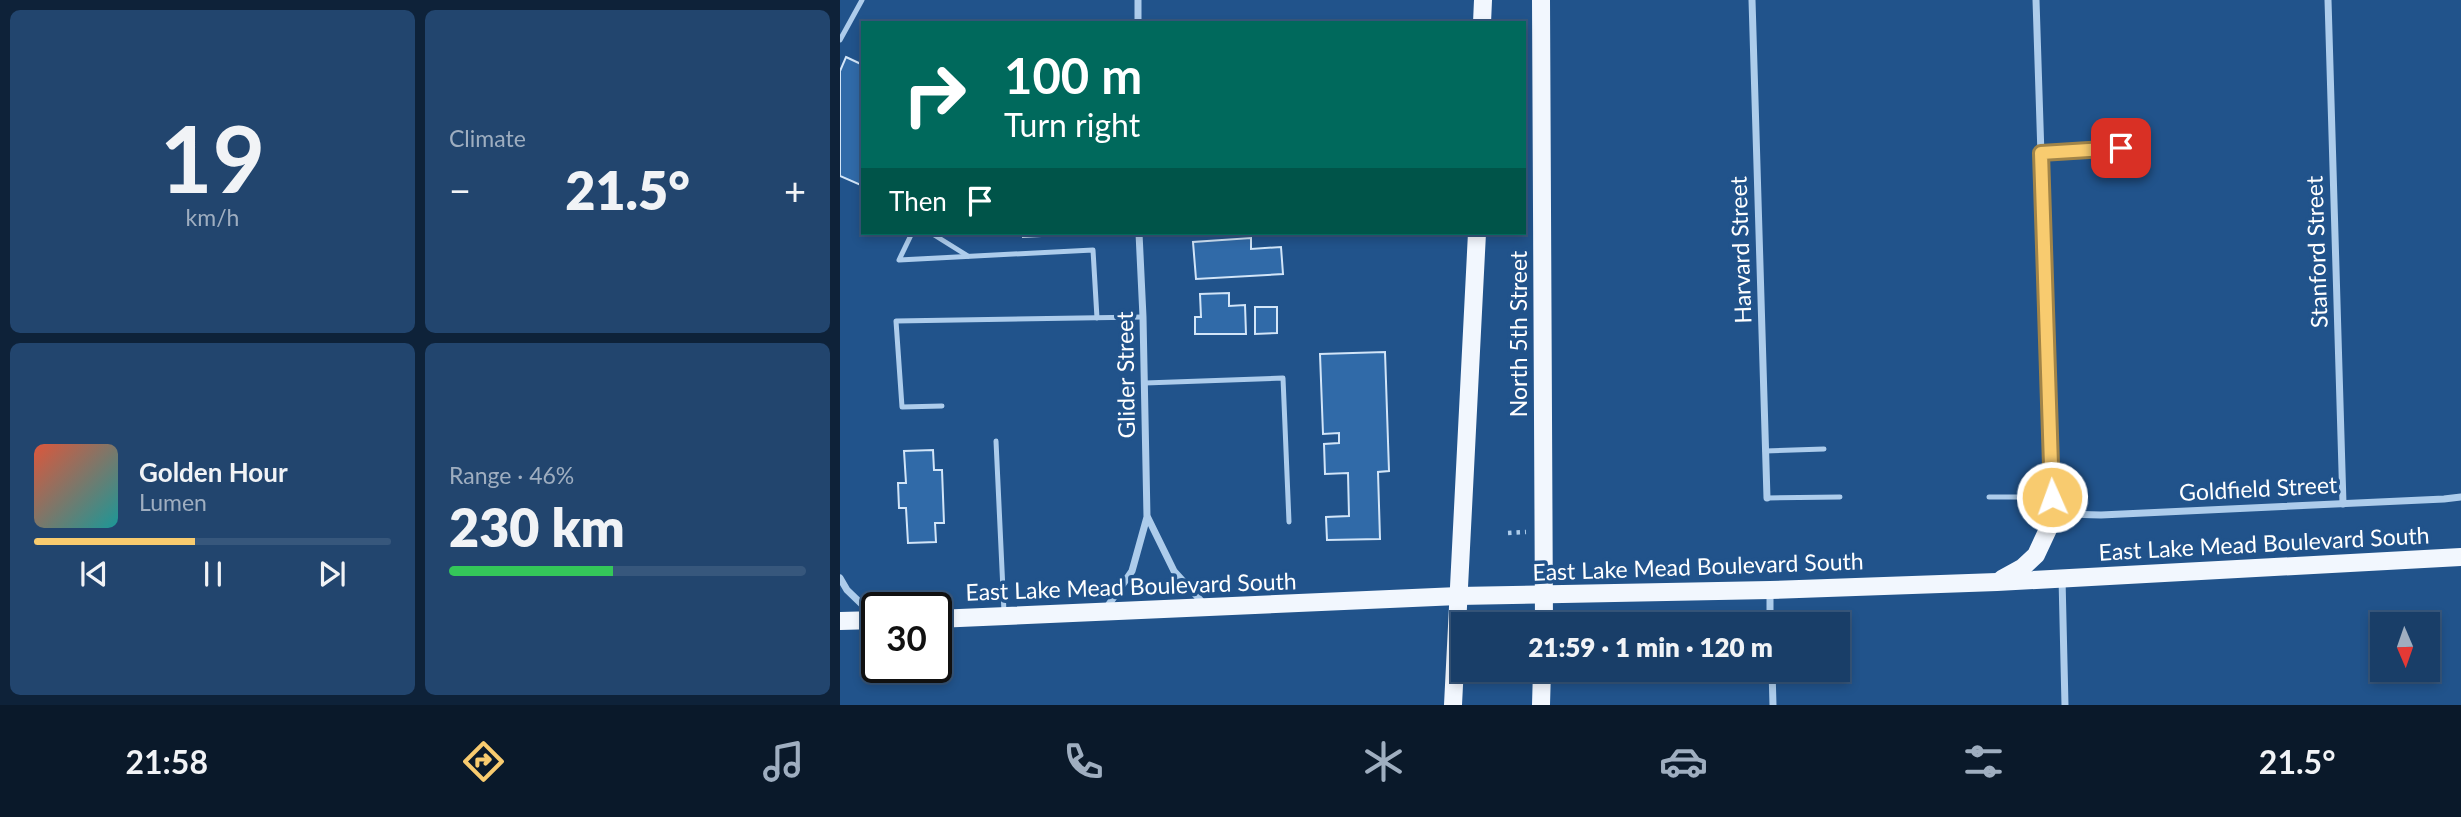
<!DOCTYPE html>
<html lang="en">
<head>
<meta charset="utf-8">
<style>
  body { margin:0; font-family:Lato,sans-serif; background:#22456e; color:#f1f3f6; height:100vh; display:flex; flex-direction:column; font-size:26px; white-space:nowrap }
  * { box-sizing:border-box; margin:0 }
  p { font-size:23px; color:#9faec0 }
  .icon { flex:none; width:38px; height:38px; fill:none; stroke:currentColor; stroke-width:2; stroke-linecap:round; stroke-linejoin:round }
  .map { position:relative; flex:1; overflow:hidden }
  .side { display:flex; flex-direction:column; gap:10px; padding:10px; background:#0e2239; width:840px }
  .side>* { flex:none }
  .top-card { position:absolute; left:21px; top:21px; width:665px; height:214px; border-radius:0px; box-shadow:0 4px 10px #0003,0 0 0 2px #37577c; background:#00695c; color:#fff; overflow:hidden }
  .needle { width:46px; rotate:178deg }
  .fabs { position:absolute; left:1530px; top:612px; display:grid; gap:14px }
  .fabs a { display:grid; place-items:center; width:70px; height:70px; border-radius:0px; background:#193e68; box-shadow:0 4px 10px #0003,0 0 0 2px #37577c; font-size:35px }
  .speed { position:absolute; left:21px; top:592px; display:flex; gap:14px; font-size:35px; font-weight:700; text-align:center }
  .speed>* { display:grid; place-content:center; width:91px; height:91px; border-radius:50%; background:#193e68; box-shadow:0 4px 10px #0003,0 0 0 2px #37577c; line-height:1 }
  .speed .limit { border:4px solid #111; border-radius:10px; background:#fff; color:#111 }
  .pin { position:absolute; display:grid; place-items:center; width:60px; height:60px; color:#fff; margin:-30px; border-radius:14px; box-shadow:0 4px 10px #0006 }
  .me { position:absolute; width:77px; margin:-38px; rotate:358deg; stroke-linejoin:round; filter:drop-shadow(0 0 5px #0008) }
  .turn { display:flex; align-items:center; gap:24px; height:147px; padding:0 28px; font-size:32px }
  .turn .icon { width:91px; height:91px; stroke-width:2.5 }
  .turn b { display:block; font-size:49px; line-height:60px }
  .then { display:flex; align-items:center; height:66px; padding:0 28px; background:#0003; gap:14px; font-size:26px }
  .big { font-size:52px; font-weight:800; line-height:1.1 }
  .side .card { flex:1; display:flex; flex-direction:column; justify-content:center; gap:10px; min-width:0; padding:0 24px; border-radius:10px; background:#22456e }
  .side .dial { align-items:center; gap:0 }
  .dial b { font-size:91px; line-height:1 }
  .song { display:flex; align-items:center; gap:21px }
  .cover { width:84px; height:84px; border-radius:10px; background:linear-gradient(135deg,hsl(10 70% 55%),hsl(180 70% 35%)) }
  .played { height:7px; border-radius:4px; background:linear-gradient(90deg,#f8cb6f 45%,#37577c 45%) }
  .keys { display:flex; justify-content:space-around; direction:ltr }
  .heat { display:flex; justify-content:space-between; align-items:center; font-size:38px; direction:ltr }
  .charge { height:10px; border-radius:5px; background:linear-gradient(90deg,#34c759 46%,#37577c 0) }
  .side .tiles { flex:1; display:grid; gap:10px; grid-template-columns:repeat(2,1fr) }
  .trip { position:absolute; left:611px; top:612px; width:399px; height:70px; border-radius:0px; background:#193e68; box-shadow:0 4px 10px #0003,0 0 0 2px #37577c; font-weight:800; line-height:70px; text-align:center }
  .menu { display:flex; height:112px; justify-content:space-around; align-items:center; background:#0a192a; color:#9faec0 }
  .menu .icon { width:49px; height:49px }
  .menu .active { color:#f8cb6f }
  .menu b { font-size:32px; color:#f1f3f6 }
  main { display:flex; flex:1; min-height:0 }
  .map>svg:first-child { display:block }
  .building { fill:#306aa8; stroke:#d2e5f8; stroke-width:2 }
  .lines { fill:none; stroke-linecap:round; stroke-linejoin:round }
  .path { stroke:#adcceb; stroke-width:4.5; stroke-dasharray:3.5 5; stroke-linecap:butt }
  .lane { stroke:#adcceb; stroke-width:5 }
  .street { stroke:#adcceb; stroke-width:7 }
  .primary { stroke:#f2f7fe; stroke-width:18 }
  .route-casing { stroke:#a18448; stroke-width:18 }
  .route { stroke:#f8cb6f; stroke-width:12 }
  .labels { text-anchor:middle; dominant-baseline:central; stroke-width:7; stroke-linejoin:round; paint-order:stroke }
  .street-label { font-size:23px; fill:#fff; stroke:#21538b }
</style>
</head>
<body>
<main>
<section class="side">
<div class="tiles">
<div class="card dial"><b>19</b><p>km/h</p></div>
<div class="card"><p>Climate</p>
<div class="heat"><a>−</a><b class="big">21.5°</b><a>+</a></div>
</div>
<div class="card">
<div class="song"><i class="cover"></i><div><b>Golden Hour</b><p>Lumen</p></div></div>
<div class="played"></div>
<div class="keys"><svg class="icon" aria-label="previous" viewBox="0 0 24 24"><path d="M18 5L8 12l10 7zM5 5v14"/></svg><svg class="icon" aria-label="pause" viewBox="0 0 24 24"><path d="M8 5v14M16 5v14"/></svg><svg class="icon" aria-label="next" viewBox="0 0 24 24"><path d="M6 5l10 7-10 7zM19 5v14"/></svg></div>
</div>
<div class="card"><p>Range · 46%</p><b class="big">230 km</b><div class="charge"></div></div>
</div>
</section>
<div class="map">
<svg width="1621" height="705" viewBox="0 0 1621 705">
  <rect width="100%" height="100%" fill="#21538b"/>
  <g class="building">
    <polygon points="6,57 23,65 23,186 0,176 0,71"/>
    <polygon points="183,233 240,233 240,234 183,237"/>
    <polygon points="411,238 411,249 441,247 443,274 356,279 353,242"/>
    <polygon points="389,293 389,306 405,305 406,334 355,334 355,317 361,317 360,294"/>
    <polygon points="415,307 437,307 437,333 415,334"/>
    <polygon points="545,352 549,471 538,472 540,539 487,540 486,517 509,516 508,473 485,474 484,444 499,443 499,433 483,434 480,354"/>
    <polygon points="93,450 94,470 102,470 104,523 95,523 96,542 68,543 66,508 59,508 58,483 66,483 64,451"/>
  </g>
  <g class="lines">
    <polyline class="path" points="668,533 686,532"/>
    <g class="lane">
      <polyline points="0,40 22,0"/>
      <polyline points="1201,153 1281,148"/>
      <polyline points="72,233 59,260 253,250 257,318"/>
      <polyline points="91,233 128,256"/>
      <polyline points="305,383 443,378 449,522"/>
      <polyline points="102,406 62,407 56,321 303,317"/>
      <polyline points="156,441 164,612"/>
      <polyline points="925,451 984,449"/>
      <polyline points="1149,497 1212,497"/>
      <polyline points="927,498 1000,497"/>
    </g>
    <g class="street">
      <polyline points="912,0 927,498"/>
      <path d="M1196,0L1212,497C1224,518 1240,514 1261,515L1604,499L1621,497"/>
      <polyline points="1488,0 1503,504"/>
      <polyline points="298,23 298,0"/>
      <polyline points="308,518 334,571 363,603"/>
      <polyline points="0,578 7,590 34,616"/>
      <polyline points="1222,578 1225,705"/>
      <polyline points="930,591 930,625"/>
      <polyline points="265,610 292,571 307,517 303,317 299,233"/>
      <polyline points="932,670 933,705"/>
    </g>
    <g class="primary">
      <polyline points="701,0 704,625"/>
      <polyline points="642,23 643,0"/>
      <polyline points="1162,579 1182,568 1196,555 1218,508"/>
      <polyline points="96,619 618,596 930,590 1157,582 1621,557"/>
      <polyline points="0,621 37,620"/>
      <polyline points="613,705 637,233"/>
      <polyline points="701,705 702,670"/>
    </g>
  </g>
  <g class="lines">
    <g class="route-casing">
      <polyline id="route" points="1212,497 1201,153 1281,148"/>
    </g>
    <use href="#route" class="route"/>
  </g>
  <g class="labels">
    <g class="street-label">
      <text transform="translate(900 250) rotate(-92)">Harvard Street</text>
      <text transform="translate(1476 252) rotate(-92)">Stanford Street</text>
      <text transform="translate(678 334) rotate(-90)">North 5th Street</text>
      <text transform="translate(285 375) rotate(-91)">Glider Street</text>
      <text transform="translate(1418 488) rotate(-3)">Goldfield Street</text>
      <text transform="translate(1424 543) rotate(-3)">East Lake Mead Boulevard South</text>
      <text transform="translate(858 566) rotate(-2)">East Lake Mead Boulevard South</text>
      <text transform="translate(291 586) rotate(-2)">East Lake Mead Boulevard South</text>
    </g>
  </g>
</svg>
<div class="fabs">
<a><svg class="needle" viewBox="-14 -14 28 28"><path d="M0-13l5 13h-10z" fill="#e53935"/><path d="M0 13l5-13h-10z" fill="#9faec0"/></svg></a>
</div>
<div class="speed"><div class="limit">30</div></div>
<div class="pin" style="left:1281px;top:148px;background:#d93025"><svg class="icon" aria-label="arrive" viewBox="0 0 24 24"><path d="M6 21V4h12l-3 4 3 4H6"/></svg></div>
<svg class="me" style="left:1212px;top:497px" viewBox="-20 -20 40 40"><circle r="17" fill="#f8cb6f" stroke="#fff" stroke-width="3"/><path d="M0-11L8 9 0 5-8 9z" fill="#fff"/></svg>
<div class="trip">21:59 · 1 min · 120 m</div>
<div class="top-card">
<div class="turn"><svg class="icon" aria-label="right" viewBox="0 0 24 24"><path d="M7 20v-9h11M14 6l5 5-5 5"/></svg><div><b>100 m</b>Turn right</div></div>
<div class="then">Then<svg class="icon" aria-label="arrive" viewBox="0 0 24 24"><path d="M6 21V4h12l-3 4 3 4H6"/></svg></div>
</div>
</div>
</main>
<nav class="menu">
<b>21:58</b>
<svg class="icon active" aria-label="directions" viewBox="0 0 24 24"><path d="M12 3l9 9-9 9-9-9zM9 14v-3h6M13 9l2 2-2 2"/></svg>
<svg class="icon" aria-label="music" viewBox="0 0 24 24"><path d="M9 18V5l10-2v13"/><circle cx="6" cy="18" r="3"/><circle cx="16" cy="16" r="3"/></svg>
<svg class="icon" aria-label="phone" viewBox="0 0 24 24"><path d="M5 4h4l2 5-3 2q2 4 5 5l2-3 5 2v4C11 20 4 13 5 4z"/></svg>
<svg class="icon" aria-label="climate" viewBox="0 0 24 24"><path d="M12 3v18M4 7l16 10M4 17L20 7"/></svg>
<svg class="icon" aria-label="car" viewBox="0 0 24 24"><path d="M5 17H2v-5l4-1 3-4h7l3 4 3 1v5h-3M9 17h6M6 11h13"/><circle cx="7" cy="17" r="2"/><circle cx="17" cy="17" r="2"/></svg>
<svg class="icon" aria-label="filters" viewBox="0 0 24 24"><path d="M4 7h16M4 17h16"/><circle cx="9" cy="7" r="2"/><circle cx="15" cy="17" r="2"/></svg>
<b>21.5°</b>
</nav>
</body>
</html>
